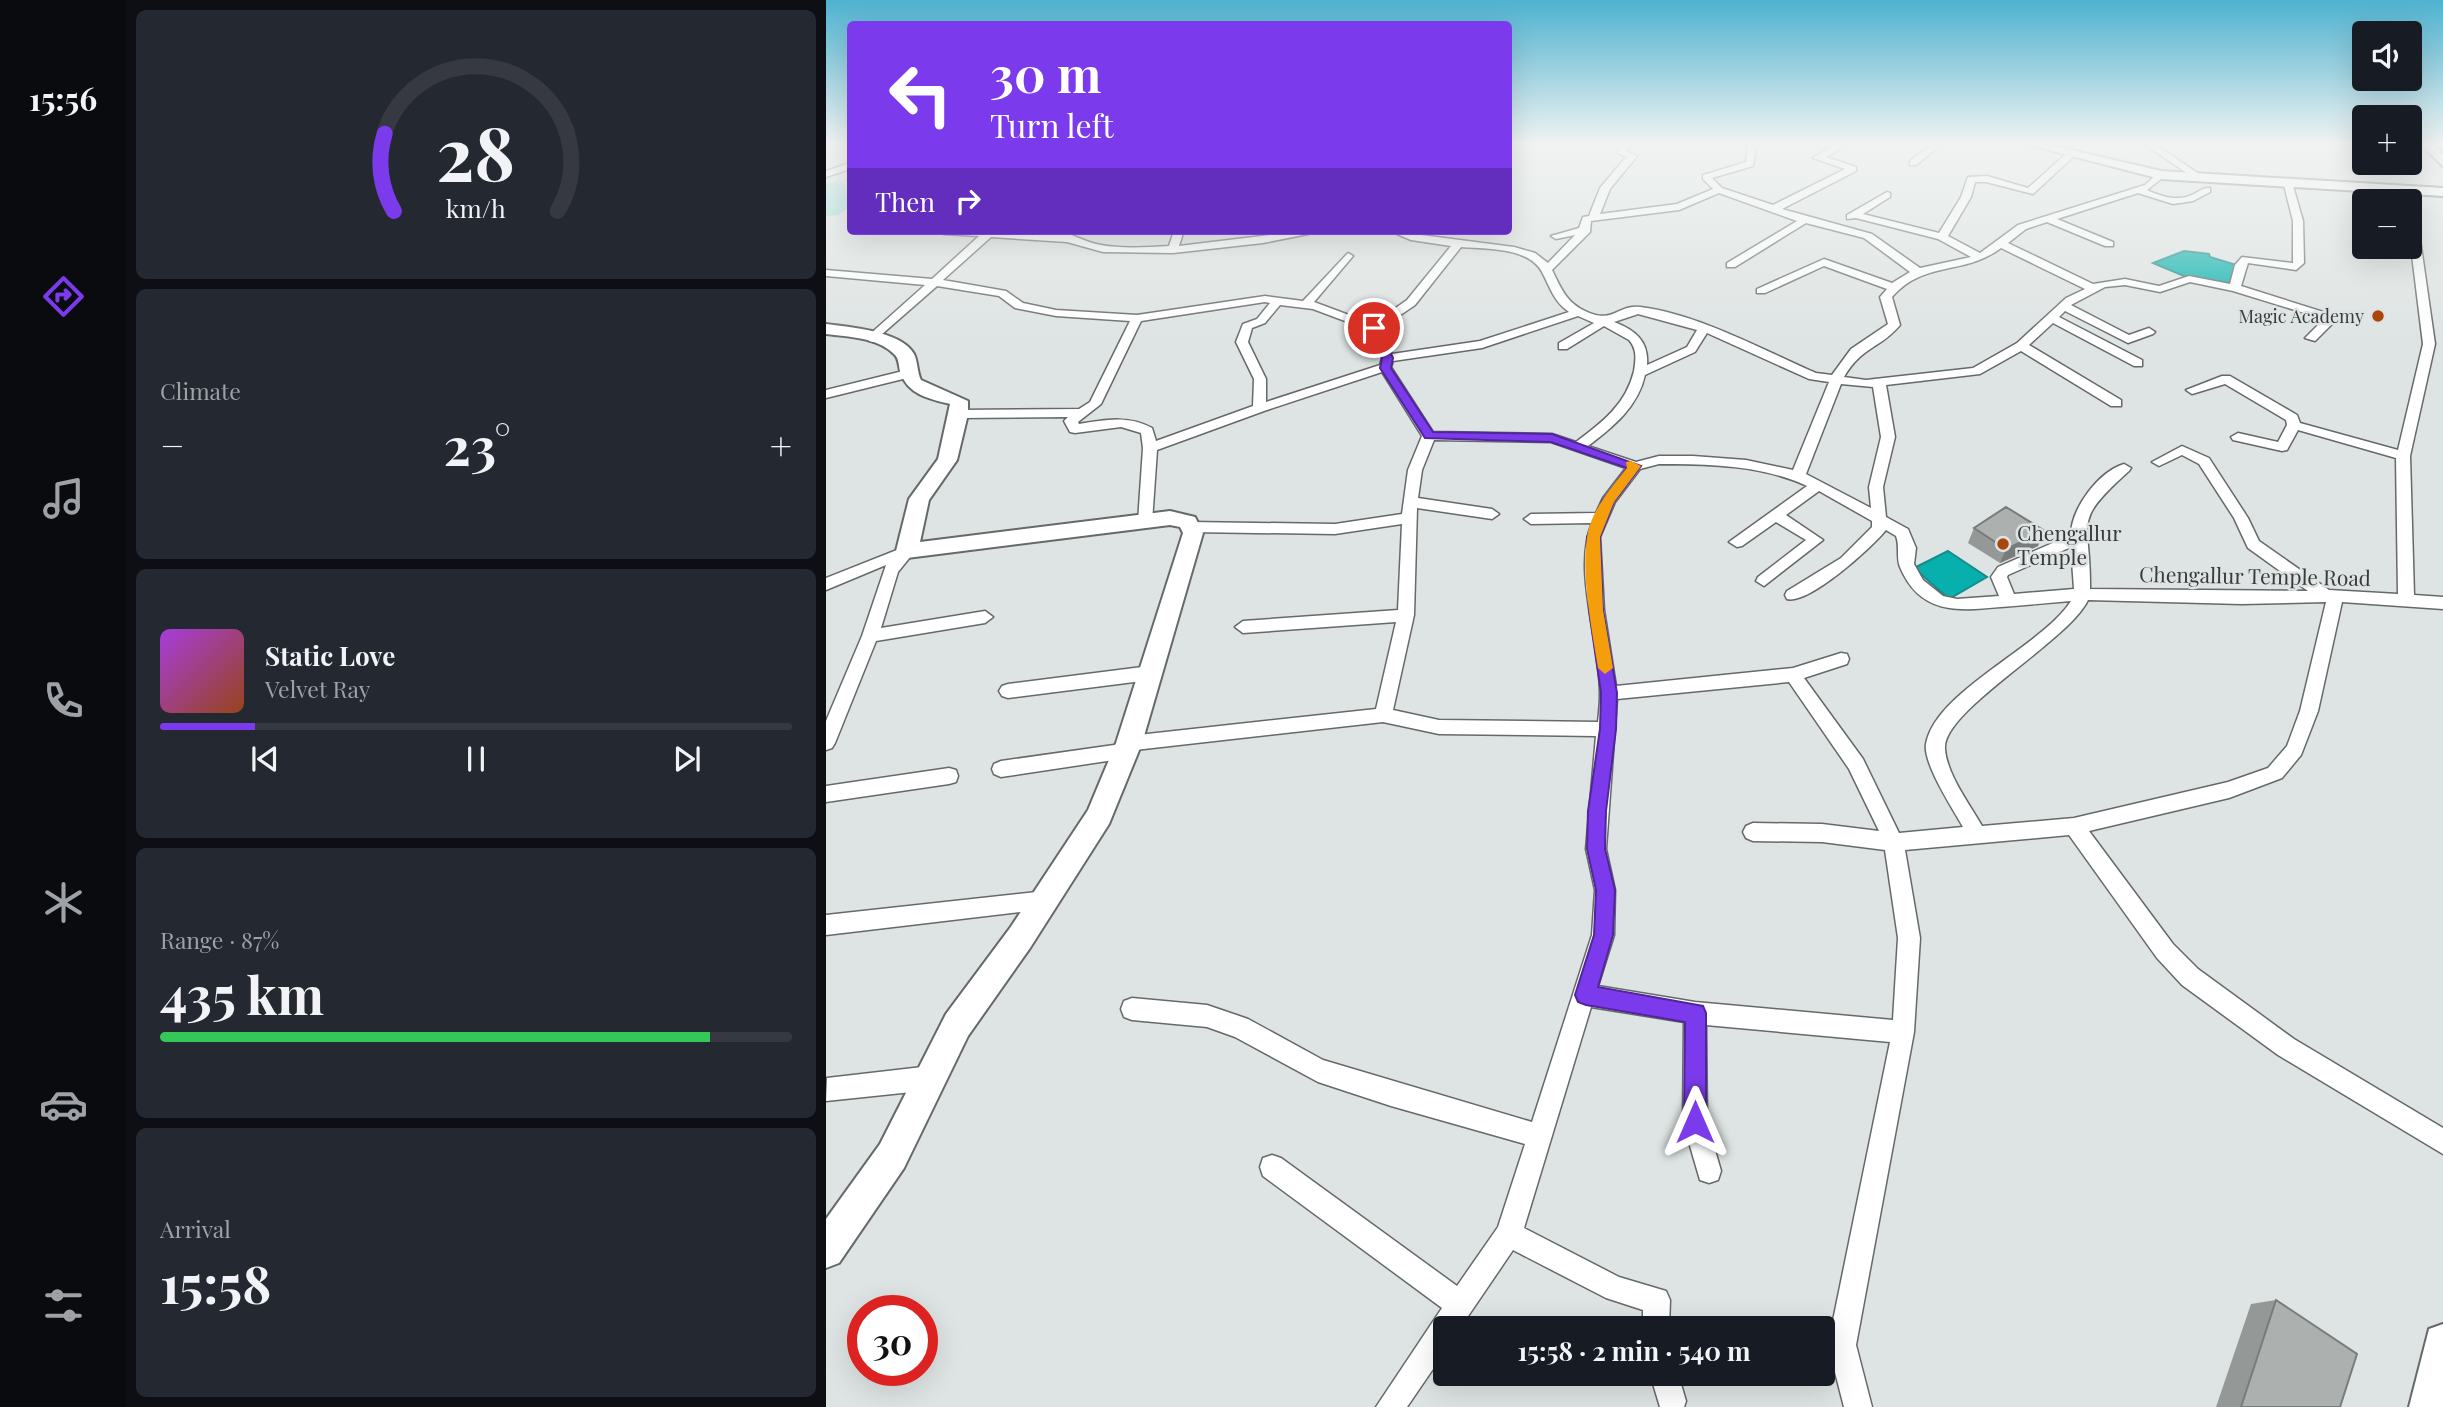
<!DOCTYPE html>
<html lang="en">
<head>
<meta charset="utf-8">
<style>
  body { margin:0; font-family:"Playfair Display",serif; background:#242831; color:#f1f3f6; height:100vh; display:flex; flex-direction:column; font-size:26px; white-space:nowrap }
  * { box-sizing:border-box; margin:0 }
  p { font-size:23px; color:#9ea1a6 }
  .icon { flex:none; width:38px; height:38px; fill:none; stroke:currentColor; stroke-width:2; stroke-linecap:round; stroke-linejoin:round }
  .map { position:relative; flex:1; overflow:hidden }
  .details { display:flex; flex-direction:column; gap:10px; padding:10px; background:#0d0f14; width:700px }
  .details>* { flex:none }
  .banner { position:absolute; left:21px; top:21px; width:665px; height:214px; border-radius:7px; box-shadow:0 7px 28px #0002; background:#7c3aed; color:#fff; overflow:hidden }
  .controls { position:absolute; left:1526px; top:21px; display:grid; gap:14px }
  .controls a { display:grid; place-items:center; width:70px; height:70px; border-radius:7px; background:#171b24; box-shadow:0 7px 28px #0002; font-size:35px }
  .speed { position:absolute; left:21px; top:1295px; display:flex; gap:14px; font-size:35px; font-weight:700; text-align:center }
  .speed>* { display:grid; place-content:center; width:91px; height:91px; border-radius:50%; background:#171b24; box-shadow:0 7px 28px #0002; line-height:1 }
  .speed .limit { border:10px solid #d22; background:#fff; color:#111 }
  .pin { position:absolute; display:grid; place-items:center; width:60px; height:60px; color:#fff; margin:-30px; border:4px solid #fff; border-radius:50%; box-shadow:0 2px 7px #0007 }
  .me { position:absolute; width:77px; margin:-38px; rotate:0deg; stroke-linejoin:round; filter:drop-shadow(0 0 5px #0008) }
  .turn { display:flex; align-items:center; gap:24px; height:147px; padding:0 28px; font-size:32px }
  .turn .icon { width:91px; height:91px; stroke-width:2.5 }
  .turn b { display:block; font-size:49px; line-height:60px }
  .then { display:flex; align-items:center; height:66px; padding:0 28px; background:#0003; gap:14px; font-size:26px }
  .big { font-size:52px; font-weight:700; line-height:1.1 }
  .details .card { flex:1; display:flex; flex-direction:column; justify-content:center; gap:10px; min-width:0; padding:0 24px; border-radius:10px; background:#242831 }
  .details .dial { align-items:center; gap:0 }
  .dial svg { height:182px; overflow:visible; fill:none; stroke:#363941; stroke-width:7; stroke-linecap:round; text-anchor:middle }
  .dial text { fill:#f1f3f6; stroke:none }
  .song { display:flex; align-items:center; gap:21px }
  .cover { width:84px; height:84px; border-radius:10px; background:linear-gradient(135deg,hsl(280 70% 55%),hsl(20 70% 35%)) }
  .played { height:7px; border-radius:4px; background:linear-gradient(90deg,#7c3aed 15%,#363941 15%) }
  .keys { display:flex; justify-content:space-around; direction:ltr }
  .heat { display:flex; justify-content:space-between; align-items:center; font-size:38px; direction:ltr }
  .charge { height:10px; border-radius:5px; background:linear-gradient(90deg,#34c759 87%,#363941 0) }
  .trip { position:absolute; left:607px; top:1316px; width:402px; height:70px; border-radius:7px; background:#171b24; box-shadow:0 7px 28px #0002; font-weight:700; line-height:70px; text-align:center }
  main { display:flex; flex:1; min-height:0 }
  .tab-bar { display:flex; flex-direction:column; width:126px; justify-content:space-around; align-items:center; background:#090b0e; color:#9ea1a6 }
  .tab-bar .icon { width:49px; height:49px }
  .tab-bar .current { color:#7c3aed }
  .tab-bar b { font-size:32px; color:#f1f3f6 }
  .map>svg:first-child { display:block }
  .green { fill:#98deda }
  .water { fill:#07b0ac; stroke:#168d8a; stroke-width:2 }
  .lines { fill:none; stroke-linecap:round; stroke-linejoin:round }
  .street-casing { stroke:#656969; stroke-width:3 }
  .secondary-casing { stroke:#656969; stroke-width:4 }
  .street { fill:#fff; fill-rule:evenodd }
  .secondary { fill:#fff; fill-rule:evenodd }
  .wall { fill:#949897 }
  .shaded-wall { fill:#787c7b }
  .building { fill:#acb1b0; stroke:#787c7b; stroke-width:2 }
  .route { fill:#7c3aed; stroke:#51269a; stroke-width:2 }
  .slow { fill:#f59e0b }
  .poi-dot { fill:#aa470c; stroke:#dee4e3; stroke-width:2.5 }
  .labels { text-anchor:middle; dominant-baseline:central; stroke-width:5; stroke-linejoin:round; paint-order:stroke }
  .far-poi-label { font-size:18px; fill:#393b3a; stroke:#dee4e3; text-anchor:end }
  .poi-label { font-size:21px; fill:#393b3a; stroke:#dee4e3; text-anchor:start }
  .street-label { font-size:21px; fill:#393b3a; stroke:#dee4e3 }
</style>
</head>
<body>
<main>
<nav class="tab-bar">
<b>15:56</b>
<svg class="icon current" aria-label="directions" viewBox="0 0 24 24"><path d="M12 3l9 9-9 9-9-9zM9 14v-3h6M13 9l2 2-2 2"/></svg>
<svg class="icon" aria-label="music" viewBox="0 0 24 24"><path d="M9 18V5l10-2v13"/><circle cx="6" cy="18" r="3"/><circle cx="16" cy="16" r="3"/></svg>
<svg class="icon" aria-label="phone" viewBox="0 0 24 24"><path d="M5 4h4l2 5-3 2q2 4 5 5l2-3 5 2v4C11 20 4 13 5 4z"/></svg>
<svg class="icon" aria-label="climate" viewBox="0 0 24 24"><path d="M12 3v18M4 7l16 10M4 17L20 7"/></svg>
<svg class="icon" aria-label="car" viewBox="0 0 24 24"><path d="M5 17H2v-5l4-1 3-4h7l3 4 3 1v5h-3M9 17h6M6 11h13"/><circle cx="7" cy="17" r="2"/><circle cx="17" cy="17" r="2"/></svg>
<svg class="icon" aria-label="filters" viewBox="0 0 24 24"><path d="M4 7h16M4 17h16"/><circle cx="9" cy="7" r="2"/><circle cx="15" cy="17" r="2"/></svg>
</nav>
<section class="details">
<div class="card dial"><svg viewBox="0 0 100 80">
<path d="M14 69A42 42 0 1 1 86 69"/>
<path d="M14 69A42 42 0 0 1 10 35" stroke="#7c3aed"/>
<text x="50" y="56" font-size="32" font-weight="700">28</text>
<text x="50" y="72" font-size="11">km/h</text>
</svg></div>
<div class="card"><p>Climate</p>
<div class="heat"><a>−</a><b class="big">23°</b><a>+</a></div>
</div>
<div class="card">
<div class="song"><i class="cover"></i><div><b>Static Love</b><p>Velvet Ray</p></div></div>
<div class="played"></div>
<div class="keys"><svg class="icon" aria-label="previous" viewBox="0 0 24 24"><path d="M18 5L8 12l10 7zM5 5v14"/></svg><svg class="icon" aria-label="pause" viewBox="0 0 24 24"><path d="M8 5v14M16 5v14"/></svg><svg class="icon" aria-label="next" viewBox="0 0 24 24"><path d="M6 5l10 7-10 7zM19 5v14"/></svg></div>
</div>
<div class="card"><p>Range · 87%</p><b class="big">435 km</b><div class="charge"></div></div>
<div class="card"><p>Arrival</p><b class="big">15:58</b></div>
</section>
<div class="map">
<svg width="1617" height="1407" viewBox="0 0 1617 1407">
  <rect width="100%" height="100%" fill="#dee4e3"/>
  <polygon class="green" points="11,181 24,186 24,207 12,215 0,216 0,183"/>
  <g class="water">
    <polygon points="1358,251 1383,254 1384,257 1410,265 1403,283 1358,276 1327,263"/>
    <polygon points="1122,551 1161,577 1123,599 1088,568"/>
  </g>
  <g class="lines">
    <g class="street-casing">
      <g id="street">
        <path d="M796,145H804L800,151L811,156L784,189L774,214L851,204L887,189L877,179V175L920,162L922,145H930L927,166L886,178L896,188L947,205L1019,169L987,158L1009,145H1020L1000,157L1030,167V171L956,209L1046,234L1094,268L1145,257L1112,239L1030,218L1021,219V215L1061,192L1064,193V197L1037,214L1113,233L1135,197L1142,177L1161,176L1202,188L1241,153H1247V157L1207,194L1160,182H1149L1145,197L1122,236L1154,253L1192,225L1319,185L1332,173L1340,175L1321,190C1337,197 1352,202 1368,194C1375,190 1377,188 1384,188V192L1367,201L1347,204L1312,193L1231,219L1287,242V246H1279L1221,222L1200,229L1182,243L1267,284L1299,279L1333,286L1363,276L1404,284L1409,265L1416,257L1467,263V221L1457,181L1465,179L1477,221L1478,263L1470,270L1422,263L1415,286L1510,316V320L1489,341L1479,338L1498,319L1407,291L1364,282L1334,292L1299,285L1279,287L1245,305L1303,335L1323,328L1329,332L1327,334L1302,343L1239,311L1233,317L1316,360V366H1308L1227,323L1203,345L1295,400V406H1285L1195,351L1154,374L1060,385L1069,437L1057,487L1060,517L1082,529L1090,548L1088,564L1097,580L1117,596L1131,599L1173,596L1165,577L1172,567L1245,535C1245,509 1272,472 1298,464L1305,468L1303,471C1244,524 1265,518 1264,589L1482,591L1422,548L1408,518L1373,464L1356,455L1333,466L1326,462L1356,446L1383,458L1422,518L1433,541L1503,590L1572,594L1570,458L1472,430L1461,450L1456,451L1407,440L1405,437L1412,433L1452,442L1461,425L1460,420L1399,384L1366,394L1360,390L1396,376H1404L1471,415L1474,423L1572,450L1597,344L1584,239V215L1588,216L1592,225L1609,344L1584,456L1588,595L1617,597V609L1516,602L1492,711L1475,755L1456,778L1403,798L1263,831L1347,944L1372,969L1468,1039L1617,1128V1154L1452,1055L1356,985L1331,958L1243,835L1079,850L1094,938L1088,1032L1030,1345L1046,1407H1018L1002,1345L1064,1042L880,1025L881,1122L895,1171L892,1180L883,1183L874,1180L857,1122L858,1022L765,1007L698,1228L793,1277L840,1291L844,1300L843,1328H817V1310L780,1298L687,1250L634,1328H620V1350L581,1407H550L616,1308L437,1176L434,1167L437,1158L446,1155L455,1158L631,1286L672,1227L699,1144L565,1106L492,1082L409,1037L381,1027L306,1020L298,1017L295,1009L298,1001L306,998L381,1005L422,1019L497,1060L706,1122L766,935L769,890L760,849L770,736L613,734L557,722L309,750L307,756L301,758L175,777L168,774L166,769L168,764L175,761L295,744L297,738L303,736L550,709L570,622L417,633L409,627L417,621L572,610L576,524L509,534L364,532L357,527L364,522L509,524L576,514L582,470L596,436L556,372L438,411L331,450L326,522L324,525H314L312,522L317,448L315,433L295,427L249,433L244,432L238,421L242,417L133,418L126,414L133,410L253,409L264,402L304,321L230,316L189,308L173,296L111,286L47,342L43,341V335L99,285L0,276V270L106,279L153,236L118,234L113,231L233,235L228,231C244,231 256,242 275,245C297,249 321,247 343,246L348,231L357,233L353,246L476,231H497L437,243L347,253L277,252L241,242L165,237L117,280L180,291L197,303L230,310L311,315L439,296L477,301L522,253L527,256L488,302L547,324L581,300L625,246L585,240L564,231L688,247L709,253L722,263L749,235L730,239L725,236L753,228L757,217L763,216L774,188L800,157L790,152ZM893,193L971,221L901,263V267H909L980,223L1038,238L1084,272L1066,283L998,259L931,289V293H939L998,266L1061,289L1054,297L1062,324L1025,349L1006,375L990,373C937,350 872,314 814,307C791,304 788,325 759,311C740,302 735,288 726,270L764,232L765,221L853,210ZM635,247C659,249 703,247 716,272C724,287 728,302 743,312L654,341L566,354L554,329L589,305ZM1175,248L1259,289L1240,298L1191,343L1147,368L1040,380L1018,377C1036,346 1054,349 1074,325L1066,297C1098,260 1138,276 1175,248ZM439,302L444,303L431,319L417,324L410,342L428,379L427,406L330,441L326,428C302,415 279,420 253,424L252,422L275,404L315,321ZM454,305L487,309L543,330L556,358L554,365L440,402V379L422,342L426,328L439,323ZM812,314L871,330L861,347L821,365C823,341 809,330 788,322ZM752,316L768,323L733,343V349H741L778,326L803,340C811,349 810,359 808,371C800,404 777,422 750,442L726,434L607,432L565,367L567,361L656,348ZM881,333L983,379L1003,382L967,470L920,460L867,456H833L810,462L762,446C787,427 812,407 819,375L869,352ZM1015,384L1047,387L1055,437L1043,487L1045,508L980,474ZM608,440L725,442L800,468L777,498L770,513L705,514L698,519L705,524L766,523C746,570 775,645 774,695C774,704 773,713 772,722L613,720L567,710L588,615L591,508L666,519L673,514L666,509L592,498L596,470ZM833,464C882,464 936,465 981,486L903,542L911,547L916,546L950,522L980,540L932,577L930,581L938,586L997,540L960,515L993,491L1046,521V527L1015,558L961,591L959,595L961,599C983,605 1046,547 1060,530L1070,536C1074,546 1070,558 1074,567C1094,615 1132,611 1175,607C1199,605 1222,603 1245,601C1217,646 1109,691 1100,744C1097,764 1127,809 1137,827L1073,833L1037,759L978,678L1021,664L1023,659L1021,654L1015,653L967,668L790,686L778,610L774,537L789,502L814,469ZM1245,547L1248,589L1188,594L1181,577L1182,575ZM1262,600L1416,604L1500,602L1474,711L1461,746L1442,768L1402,782L1248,818L1156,826C1143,803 1121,775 1119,749C1115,711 1242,642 1262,600ZM963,682L1023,769L1053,831L996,824L927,823L920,826L917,832L920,838L927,841L996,842L1059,850L1072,938L1067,1020L869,1002L772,986L788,935L789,890L780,849L791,699Z"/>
        <polygon points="1105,145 1115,145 1090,165 1084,165 1084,161"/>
        <polygon points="1320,145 1330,145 1376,176 1368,178"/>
        <polygon points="24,163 24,169 0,177 0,171"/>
        <polygon points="1568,186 1574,186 1581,201 1571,201"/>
        <polygon points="81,370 87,374 85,377 0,398 0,390"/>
        <polygon points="81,546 89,551 72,572 55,628 159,611 167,617 159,623 50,641 9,743 6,748 0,750 0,721 36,636 60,565 0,590 0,578"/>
        <polygon points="324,666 333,673 324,680 182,698 176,696 173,691 176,686 182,684"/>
        <polygon points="123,768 130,770 132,776 130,782 123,784 0,802 0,786"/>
        <polygon points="220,891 227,893 230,900 227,907 220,909 0,935 0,915"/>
        <polygon points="105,1066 113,1070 117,1078 113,1086 105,1090 0,1101 1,1078"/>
        <polygon points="824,1374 852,1374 860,1401 858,1407 834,1407"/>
      </g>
    </g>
    <g class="secondary-casing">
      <g id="secondary">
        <polygon points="1203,145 1224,145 1335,171 1617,188 1617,196 1335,179"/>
        <polygon points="1595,145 1608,145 1617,155 1617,166"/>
        <path d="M0,324C23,327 76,331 88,354C92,362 91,372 95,380L142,401V414L131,460L103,500L94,542L344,511L369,517L377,533L316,743L283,824L204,948L142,1036L78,1168L13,1263L0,1268V1219L54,1144L120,1014L184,928L262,810L290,743L357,533L354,527L344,525L81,558L74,556L70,551L83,499L112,459L124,404C104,399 83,395 75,374C72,367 74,359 68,354C51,337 22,337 0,334Z"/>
        <polygon points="1617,1324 1617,1407 1583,1407 1603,1329"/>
      </g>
    </g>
    <use href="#street" class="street"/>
    <use href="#secondary" class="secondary"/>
  </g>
  <g class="wall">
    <polygon points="1148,528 1212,546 1174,563 1142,543"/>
    <polygon points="1450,1300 1514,1407 1390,1407 1425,1304"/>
  </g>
  <polygon class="shaded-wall" points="1219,531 1212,546 1174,563 1180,549"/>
  <g class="building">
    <polygon points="1180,507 1219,531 1180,549 1148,528"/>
    <polygon points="1450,1300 1531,1354 1514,1407 1415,1407"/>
  </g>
  <linearGradient id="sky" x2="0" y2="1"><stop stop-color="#4eb2d0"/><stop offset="0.42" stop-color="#f0f3f2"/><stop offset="1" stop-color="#f0f3f2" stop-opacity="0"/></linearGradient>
  <rect width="1617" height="342" fill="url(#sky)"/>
  <polygon class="route" points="548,325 553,328 567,358 565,368 607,432 726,434 815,466 788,502 774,537 777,610 791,693 790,729 780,811 779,849 789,890 787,935 772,987 877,1006 880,1013 880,1122 876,1129 869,1132 861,1129 858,1122 859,1022 760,1005 752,1002 749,995 768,935 770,890 761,849 762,811 774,729 775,693 763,610 761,537 776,501 801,468 725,442 599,438 554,368 556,358 542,328"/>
  <path class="slow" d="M805,461L815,466L788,502L774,537L777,610L787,668L779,674L772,668C766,630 755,576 761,538C764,512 785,488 801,468L800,462Z"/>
  <g class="poi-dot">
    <circle cx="1552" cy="316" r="7"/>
    <circle cx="1177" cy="544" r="7"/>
  </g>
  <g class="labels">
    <g class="far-poi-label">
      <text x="1538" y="316">Magic Academy</text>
    </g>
    <g class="poi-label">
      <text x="1191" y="532">Chengallur<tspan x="1191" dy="24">Temple</tspan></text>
    </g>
    <g class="street-label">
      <text transform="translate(1429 575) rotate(1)">Chengallur Temple Road</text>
    </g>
  </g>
</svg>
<div class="controls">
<a><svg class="icon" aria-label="sound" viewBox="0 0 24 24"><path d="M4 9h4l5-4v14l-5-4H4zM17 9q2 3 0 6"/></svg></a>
<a>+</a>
<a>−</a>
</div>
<div class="speed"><div class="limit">30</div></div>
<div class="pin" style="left:548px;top:328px;background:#d93025"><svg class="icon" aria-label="arrive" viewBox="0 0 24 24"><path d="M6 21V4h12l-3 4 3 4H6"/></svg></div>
<svg class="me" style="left:869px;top:1122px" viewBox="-20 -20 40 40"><path d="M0-17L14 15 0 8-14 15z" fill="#7c3aed" stroke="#fff" stroke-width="4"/></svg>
<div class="trip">15:58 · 2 min · 540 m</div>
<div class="banner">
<div class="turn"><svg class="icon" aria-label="left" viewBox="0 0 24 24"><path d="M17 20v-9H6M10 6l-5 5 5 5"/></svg><div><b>30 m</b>Turn left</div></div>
<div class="then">Then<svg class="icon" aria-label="right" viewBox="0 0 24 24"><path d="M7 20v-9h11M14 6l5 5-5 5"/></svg></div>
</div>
</div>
</main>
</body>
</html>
